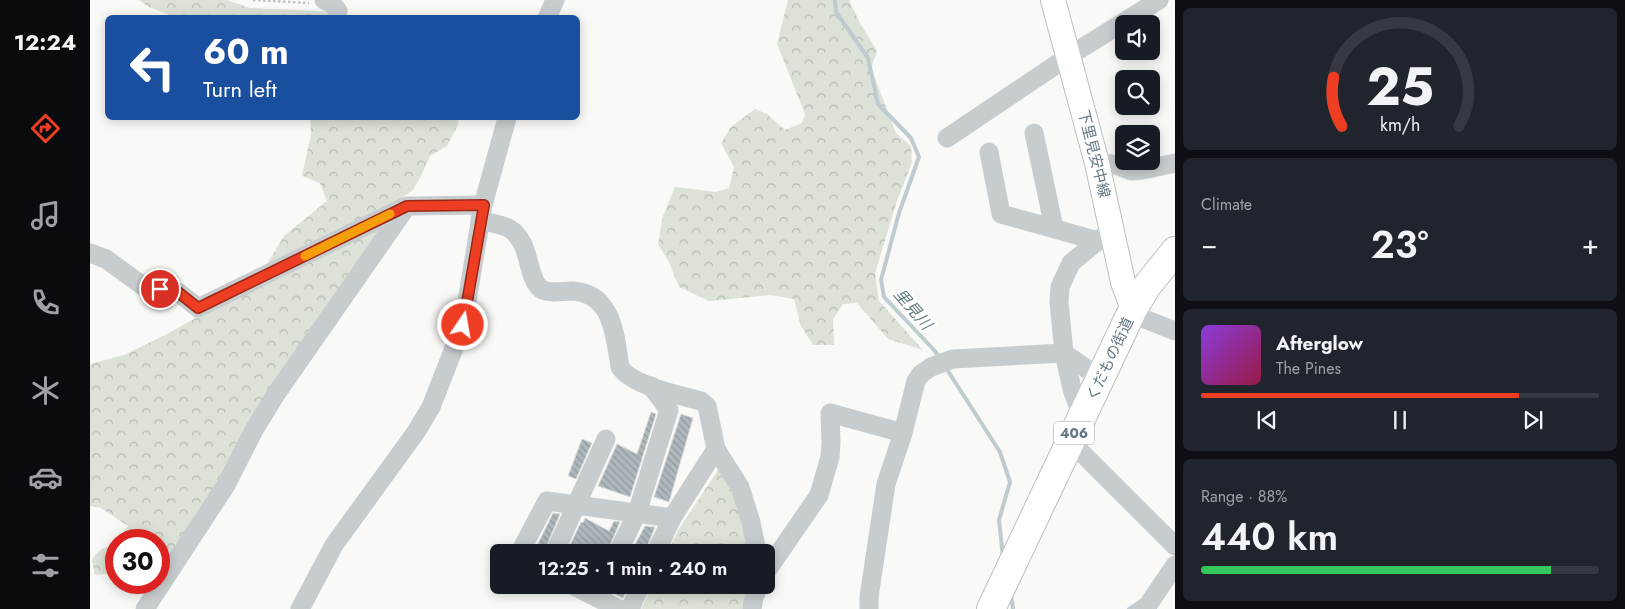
<!DOCTYPE html>
<html lang="en">
<head>
<meta charset="utf-8">
<style>
  body { margin:0; font-family:Jost,"Noto Sans JP",sans-serif; background:#20242c; color:#f1f3f6; height:100vh; display:flex; flex-direction:column; font-size:19px; white-space:nowrap }
  * { box-sizing:border-box; margin:0 }
  p { font-size:16px; color:#9ea1a6 }
  .icon { flex:none; width:28px; height:28px; fill:none; stroke:currentColor; stroke-width:2; stroke-linecap:round; stroke-linejoin:round }
  .map { position:relative; flex:1; overflow:hidden }
  .panel { display:flex; flex-direction:column; gap:8px; padding:8px; background:#0d0f14; width:450px }
  .panel>* { flex:none }
  .top-card { position:absolute; left:15px; top:15px; width:475px; height:105px; border-radius:8px; box-shadow:0 2px 12px #0003; background:#1a4fa0; color:#fff; overflow:hidden }
  .buttons { position:absolute; left:1025px; top:15px; display:grid; gap:10px }
  .buttons a { display:grid; place-items:center; width:45px; height:45px; border-radius:8px; background:#171b24; box-shadow:0 2px 12px #0003; font-size:25px }
  .speed { position:absolute; left:15px; top:529px; display:flex; gap:10px; font-size:25px; font-weight:700; text-align:center }
  .speed>* { display:grid; place-content:center; width:65px; height:65px; border-radius:50%; background:#171b24; box-shadow:0 2px 12px #0003; line-height:1 }
  .speed .limit { border:8px solid #d22; background:#fff; color:#111 }
  .pin { position:absolute; display:grid; place-items:center; width:42px; height:42px; color:#fff; margin:-21px; border:2px solid #fff; border-radius:50%; box-shadow:0 1px 5px #0007 }
  .me { position:absolute; width:55px; margin:-28px; rotate:12deg; stroke-linejoin:round; filter:drop-shadow(0 0 4px #0008) }
  .turn { display:flex; align-items:center; gap:18px; height:105px; padding:0 15px; font-size:22px }
  .turn .icon { width:65px; height:65px; stroke-width:2.5 }
  .turn b { display:block; font-size:35px; line-height:42px }
  .big { font-size:38px; font-weight:600; line-height:1.1 }
  .panel .tile { flex:1; display:flex; flex-direction:column; justify-content:center; gap:8px; min-width:0; padding:0 18px; border-radius:8px; background:#20242c }
  .panel .dial { align-items:center; gap:0 }
  .dial svg { height:130px; overflow:visible; fill:none; stroke:#363941; stroke-width:7; stroke-linecap:round; text-anchor:middle }
  .dial text { fill:#f1f3f6; stroke:none }
  .song { display:flex; align-items:center; gap:15px }
  .cover { width:60px; height:60px; border-radius:8px; background:linear-gradient(135deg,hsl(270 70% 55%),hsl(340 70% 35%)) }
  .played { height:5px; border-radius:2px; background:linear-gradient(90deg,#ed3e23 80%,#363941 80%) }
  .keys { display:flex; justify-content:space-around; direction:ltr }
  .heat { display:flex; justify-content:space-between; align-items:center; font-size:28px; direction:ltr }
  .charge { height:8px; border-radius:4px; background:linear-gradient(90deg,#34c759 88%,#363941 0) }
  .trip { position:absolute; left:400px; top:544px; width:285px; height:50px; border-radius:8px; background:#171b24; box-shadow:0 2px 12px #0003; font-weight:600; line-height:50px; text-align:center }
  main { display:flex; flex:1; min-height:0 }
  .tabs { display:flex; flex-direction:column; width:90px; justify-content:space-around; align-items:center; background:#090b0e; color:#9ea1a6 }
  .tabs .icon { width:35px; height:35px }
  .tabs .active { color:#ed3e23 }
  .tabs b { font-size:22px; color:#f1f3f6 }
  .map>svg:first-child { display:block }
  .forest { fill:url(#forest-crowns) }
  .lines { fill:none; stroke-linecap:round; stroke-linejoin:round }
  .stream { stroke:#becccf; stroke-width:4 }
  .building { fill:url(#building-back-hatch); stroke:#dbdbd9 }
  .major-casing { stroke:#babfc2; stroke-width:26 }
  .highway-casing { stroke:#bbbfc2; stroke-width:30 }
  .path { stroke:#c0c4c5; stroke-width:2.5; stroke-dasharray:2.5 2.5; stroke-linecap:butt }
  .minor { stroke:#c7ccce; stroke-width:19 }
  .major { stroke:#fff; stroke-width:24 }
  .highway { stroke:#fff; stroke-width:28 }
  .route-casing { stroke:#9a2817; stroke-width:12 }
  .route { stroke:#ed3e23; stroke-width:9 }
  .slow { stroke:#f59e0b; stroke-width:9 }
  .labels { text-anchor:middle; dominant-baseline:central; stroke-width:5; stroke-linejoin:round; paint-order:stroke }
  .shield { fill:#fff; stroke:#92a0a8; stroke-width:1 }
  .shield-label { font-size:14px; font-weight:bold; fill:#637883 }
  .street-label { font-size:15px; fill:#637883; stroke:#fff }
  .water-label { font-size:16px; font-style:italic; fill:#5e787d; stroke:#fff }
</style>
</head>
<body>
<main>
<nav class="tabs">
<b>12:24</b>
<svg class="icon active" aria-label="directions" viewBox="0 0 24 24"><path d="M12 3l9 9-9 9-9-9zM9 14v-3h6M13 9l2 2-2 2"/></svg>
<svg class="icon" aria-label="music" viewBox="0 0 24 24"><path d="M9 18V5l10-2v13"/><circle cx="6" cy="18" r="3"/><circle cx="16" cy="16" r="3"/></svg>
<svg class="icon" aria-label="phone" viewBox="0 0 24 24"><path d="M5 4h4l2 5-3 2q2 4 5 5l2-3 5 2v4C11 20 4 13 5 4z"/></svg>
<svg class="icon" aria-label="climate" viewBox="0 0 24 24"><path d="M12 3v18M4 7l16 10M4 17L20 7"/></svg>
<svg class="icon" aria-label="car" viewBox="0 0 24 24"><path d="M5 17H2v-5l4-1 3-4h7l3 4 3 1v5h-3M9 17h6M6 11h13"/><circle cx="7" cy="17" r="2"/><circle cx="17" cy="17" r="2"/></svg>
<svg class="icon" aria-label="filters" viewBox="0 0 24 24"><path d="M4 7h16M4 17h16"/><circle cx="9" cy="7" r="2"/><circle cx="15" cy="17" r="2"/></svg>
</nav>
<div class="map">
<svg width="1085" height="609" viewBox="0 0 1085 609">
  <defs>
    <pattern id="forest-crowns" width="20" height="18" patternUnits="userSpaceOnUse" patternTransform="scale(1.25)"><rect width="20" height="18" fill="#dce2d7"/><path d="M2 6a3 3 0 1 1 6 0M12 15a3 3 0 1 1 6 0" fill="none" stroke="#b6bcb4"/></pattern>
    <pattern id="building-back-hatch" width="6" height="6" patternUnits="userSpaceOnUse" patternTransform="scale(1.25)"><rect width="6" height="6" fill="#adb8bc"/><path d="M-1 5l2 2M0 0l6 6M5-1l2 2" fill="none" stroke="#909a9e"/></pattern>
  </defs>
  <rect width="100%" height="100%" fill="#f9f9f7"/>
  <g class="forest">
    <polygon points="49,0 137,0 160,8 233,11 247,17 85,17 59,7"/>
    <polygon points="698,0 759,0 770,23 787,51 781,68 806,133 821,146 822,162 806,204 785,273 789,301 833,350 798,339 767,303 753,304 743,319 744,345 723,345 711,326 704,299 681,295 619,301 589,287 579,262 568,244 573,216 585,187 626,192 639,188 644,167 631,143 641,127 665,109 677,114 695,130 712,123 715,114 687,44"/>
    <polygon points="220,118 368,118 368,125 357,146 340,156 330,178 323,190 310,199 152,443 79,562 69,564 69,540 27,540 38,526 11,508 0,506 0,364 34,355 77,334 138,300 173,271 194,236 237,201 230,183 212,176 221,134"/>
    <polygon points="630,467 648,491 662,552 578,552 587,532"/>
    <path d="M26,541V573L5,575L2,560C11,544 17,551 26,541Z"/>
    <polygon points="563,585 663,585 658,609 551,609"/>
  </g>
  <g class="lines">
    <g class="stream">
      <polyline points="745,0 746,12 778,58 788,104 821,138 829,157 809,213 791,280 794,297 844,350 850,358"/>
      <polyline points="856,368 910,452 920,482 909,520 913,557"/>
      <polyline points="921,593 923,609"/>
      <polyline points="1039,609 1047,604"/>
    </g>
  </g>
  <g class="building">
    <polygon points="561,412 566,414 540,497 508,486 527,444 547,454"/>
    <polygon points="591,414 603,418 579,502 564,497"/>
    <polygon points="492,439 502,443 486,479 478,476"/>
    <polygon points="463,513 470,514 454,552 444,552"/>
    <polygon points="495,518 519,531 524,521 530,522 517,552 477,552 491,522 493,523"/>
    <polygon points="555,526 565,527 555,552 541,552"/>
    <polygon points="507,585 539,585 533,598"/>
  </g>
  <g class="lines">
    <g class="major-casing">
      <polyline id="major" points="963,0 1007,163 1033,282 1043,309"/>
    </g>
    <g class="highway-casing">
      <polyline id="highway" points="901,609 1043,309 1057,286 1085,251"/>
    </g>
    <polyline class="path" points="163,0 219,3"/>
    <g class="minor">
      <polyline points="234,0 242,4 248,11"/>
      <polyline points="457,18 465,0"/>
      <polyline points="944,133 964,228"/>
      <polyline points="857,138 979,56 1069,0"/>
      <polyline points="899,152 911,214 1008,241"/>
      <polyline points="1007,163 1023,164 1042,171 1053,170 1085,163"/>
      <path d="M390,220C399,223 412,224 420,229C442,243 436,278 451,289C459,294 472,291 481,291C523,292 525,336 530,367C542,386 590,395 611,401L617,406L626,449L650,487L661,522L667,552"/>
      <polyline points="0,253 16,259 53,286 88,292 108,308 314,207"/>
      <polyline points="1043,309 1047,316 1085,331"/>
      <polyline points="992,417 982,389 974,353 969,302 970,287 981,263 1021,230"/>
      <polyline points="980,441 1085,546"/>
      <polyline points="430,552 457,501 582,518"/>
      <polyline points="465,552 516,439"/>
      <polyline points="528,552 547,513 579,410 561,386"/>
      <polyline points="566,552 582,518 626,449"/>
      <polyline points="676,572 729,495 740,457 741,443 740,413 813,433"/>
      <polyline points="482,585 529,609"/>
      <polyline points="55,609 136,485 164,430 186,394 317,206 393,205"/>
      <polyline points="210,609 244,545 326,432 341,407 373,325 393,205 417,118"/>
      <polyline points="540,609 551,585"/>
      <polyline points="662,609 664,598 669,585"/>
      <polyline points="779,609 779,597 796,484 813,433 826,381 831,374 841,367 863,359 974,353 1011,379"/>
      <polyline points="1053,609 1058,605 1085,565"/>
    </g>
    <use href="#major" class="major"/>
    <use href="#highway" class="highway"/>
  </g>
  <g class="lines">
    <g class="route-casing">
      <polyline id="route" points="70,289 88,292 108,308 317,206 394,205 373,325"/>
    </g>
    <use href="#route" class="route"/>
    <polyline class="slow" points="215,256 300,214"/>
  </g>
  <g class="labels">
    <rect class="shield" x="964" y="421.5" width="40" height="23" rx="4"/>
    <g class="shield-label">
      <text x="984" y="433">406</text>
    </g>
    <g class="street-label">
      <text transform="translate(1004 154) rotate(76)">下里見安中線</text>
      <text transform="translate(1020 359) rotate(-65)">くだもの街道</text>
    </g>
    <g class="water-label">
      <text transform="translate(823 309) rotate(49)">里見川</text>
    </g>
  </g>
</svg>
<div class="buttons">
<a><svg class="icon" aria-label="sound" viewBox="0 0 24 24"><path d="M4 9h4l5-4v14l-5-4H4zM17 9q2 3 0 6"/></svg></a>
<a><svg class="icon" aria-label="search" viewBox="0 0 24 24"><circle cx="10" cy="10" r="6"/><path d="M15 15l6 6"/></svg></a>
<a><svg class="icon" aria-label="layers" viewBox="0 0 24 24"><path d="M12 4l9 5-9 5-9-5zM3 14l9 5 9-5"/></svg></a>
</div>
<div class="speed"><div class="limit">30</div></div>
<div class="pin" style="left:70px;top:289px;background:#d93025"><svg class="icon" aria-label="arrive" viewBox="0 0 24 24"><path d="M6 21V4h12l-3 4 3 4H6"/></svg></div>
<svg class="me" style="left:373px;top:325px" viewBox="-20 -20 40 40"><circle r="17" fill="#ed3e23" stroke="#fff" stroke-width="3"/><path d="M0-11L8 9 0 5-8 9z" fill="#fff"/></svg>
<div class="trip">12:25 · 1 min · 240 m</div>
<div class="top-card">
<div class="turn"><svg class="icon" aria-label="left" viewBox="0 0 24 24"><path d="M17 20v-9H6M10 6l-5 5 5 5"/></svg><div><b>60 m</b>Turn left</div></div>
</div>
</div>
<section class="panel">
<div class="tile dial"><svg viewBox="0 0 100 80">
<path d="M14 69A42 42 0 1 1 86 69"/>
<path d="M14 69A42 42 0 0 1 9 39" stroke="#ed3e23"/>
<text x="50" y="56" font-size="32" font-weight="700">25</text>
<text x="50" y="72" font-size="11">km/h</text>
</svg></div>
<div class="tile"><p>Climate</p>
<div class="heat"><a>−</a><b class="big">23°</b><a>+</a></div>
</div>
<div class="tile">
<div class="song"><i class="cover"></i><div><b>Afterglow</b><p>The Pines</p></div></div>
<div class="played"></div>
<div class="keys"><svg class="icon" aria-label="previous" viewBox="0 0 24 24"><path d="M18 5L8 12l10 7zM5 5v14"/></svg><svg class="icon" aria-label="pause" viewBox="0 0 24 24"><path d="M8 5v14M16 5v14"/></svg><svg class="icon" aria-label="next" viewBox="0 0 24 24"><path d="M6 5l10 7-10 7zM19 5v14"/></svg></div>
</div>
<div class="tile"><p>Range · 88%</p><b class="big">440 km</b><div class="charge"></div></div>
</section>
</main>
</body>
</html>
